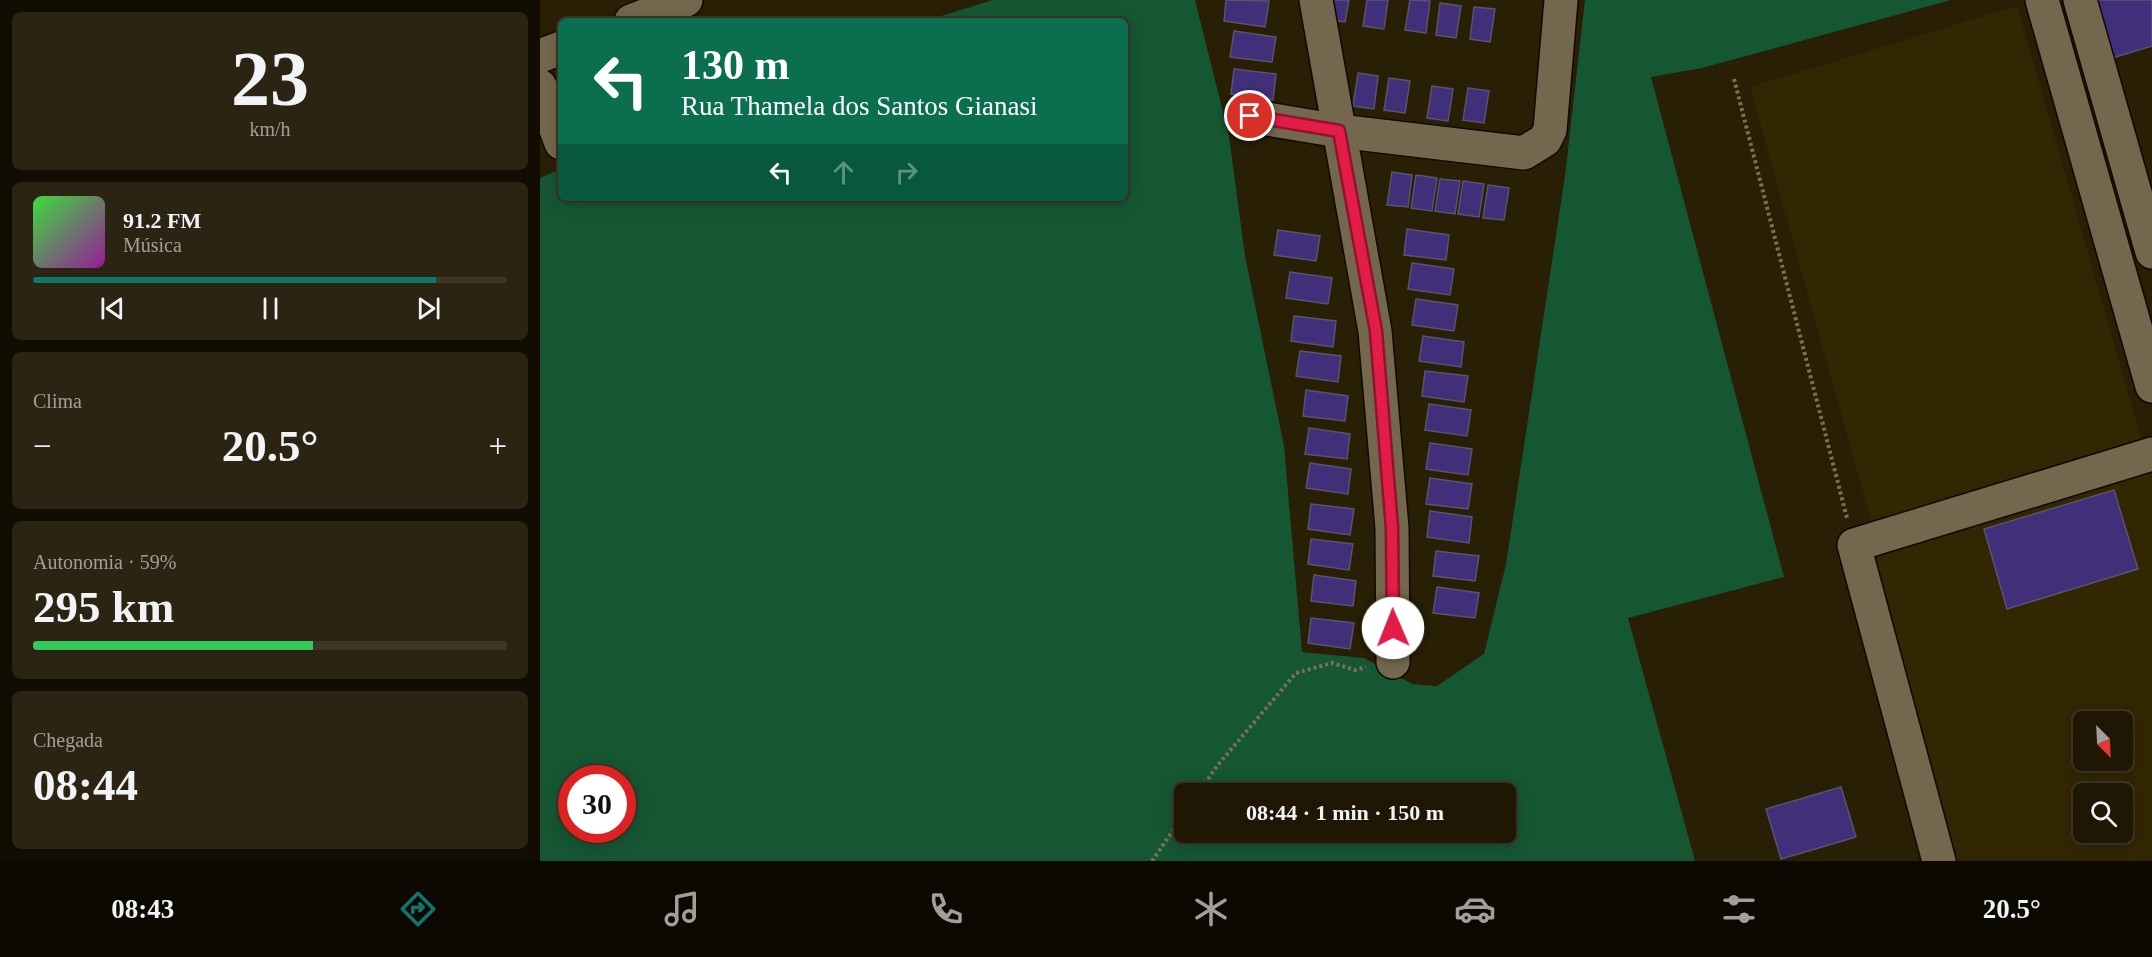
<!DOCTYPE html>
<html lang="pt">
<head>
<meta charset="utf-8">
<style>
  body { margin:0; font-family:Georgia,serif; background:#2c2413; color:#f1f3f6; height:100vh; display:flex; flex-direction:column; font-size:22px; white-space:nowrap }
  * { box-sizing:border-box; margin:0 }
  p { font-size:20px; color:#a19f9a }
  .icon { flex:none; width:33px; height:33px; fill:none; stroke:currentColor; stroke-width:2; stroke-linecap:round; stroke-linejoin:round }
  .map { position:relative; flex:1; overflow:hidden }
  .drawer { display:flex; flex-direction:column; gap:12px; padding:12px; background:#110d02; width:540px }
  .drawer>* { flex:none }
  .hud { position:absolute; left:18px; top:18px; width:570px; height:183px; border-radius:9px; box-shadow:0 3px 15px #0003,0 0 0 2px #3c3626; background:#0b6e4f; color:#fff; overflow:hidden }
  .needle { width:39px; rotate:156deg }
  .controls { position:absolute; left:1533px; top:711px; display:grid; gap:12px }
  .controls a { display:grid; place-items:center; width:60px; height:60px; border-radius:9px; background:#1f1704; box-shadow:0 3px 15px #0003,0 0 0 2px #3c3626; font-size:30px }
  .speed { position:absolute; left:18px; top:765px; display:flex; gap:12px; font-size:30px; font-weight:700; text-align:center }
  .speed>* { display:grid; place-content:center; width:78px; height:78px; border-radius:50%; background:#1f1704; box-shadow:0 3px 15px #0003,0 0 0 2px #3c3626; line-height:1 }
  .speed .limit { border:9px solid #d22; background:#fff; color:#111 }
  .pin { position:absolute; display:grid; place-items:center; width:51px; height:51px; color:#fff; margin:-26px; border:3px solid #fff; border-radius:50%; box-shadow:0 2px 6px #0007 }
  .me { position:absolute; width:66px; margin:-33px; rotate:359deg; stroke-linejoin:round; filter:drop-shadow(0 0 4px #0008) }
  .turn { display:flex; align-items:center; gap:21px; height:126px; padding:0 24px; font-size:27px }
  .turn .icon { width:78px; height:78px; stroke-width:2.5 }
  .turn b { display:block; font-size:42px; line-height:51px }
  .lanes { display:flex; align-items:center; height:57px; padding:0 24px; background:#0003; justify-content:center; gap:30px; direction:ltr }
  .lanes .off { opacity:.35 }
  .big { font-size:45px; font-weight:800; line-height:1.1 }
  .drawer .tile { flex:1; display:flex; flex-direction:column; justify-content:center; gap:9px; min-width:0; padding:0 21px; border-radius:9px; background:#2c2413 }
  .drawer .dial { align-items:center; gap:0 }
  .dial b { font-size:78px; line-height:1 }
  .song { display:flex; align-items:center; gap:18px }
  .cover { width:72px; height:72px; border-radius:9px; background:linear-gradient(135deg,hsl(120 70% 55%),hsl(300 70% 35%)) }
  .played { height:6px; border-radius:3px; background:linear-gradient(90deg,#0f766e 85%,#3c3626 85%) }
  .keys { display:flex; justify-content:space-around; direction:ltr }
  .heat { display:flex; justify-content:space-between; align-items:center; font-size:33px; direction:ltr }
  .charge { height:9px; border-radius:4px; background:linear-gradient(90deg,#34c759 59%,#3c3626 0) }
  .trip { position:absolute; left:634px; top:783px; width:342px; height:60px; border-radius:9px; background:#1f1704; box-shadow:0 3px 15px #0003,0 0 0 2px #3c3626; font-weight:800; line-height:60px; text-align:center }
  .tabs { display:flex; height:96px; justify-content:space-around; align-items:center; background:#0c0902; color:#a19f9a }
  .tabs .icon { width:42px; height:42px }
  .tabs .selected { color:#0f766e }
  .tabs b { font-size:27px; color:#f1f3f6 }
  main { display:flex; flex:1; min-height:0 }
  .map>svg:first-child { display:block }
  .built { fill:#322603; fill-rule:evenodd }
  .green { fill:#155633; fill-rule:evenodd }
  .building { fill:#412f7a; stroke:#57546e; stroke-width:1.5 }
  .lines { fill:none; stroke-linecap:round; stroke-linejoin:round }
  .minor-casing { stroke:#110800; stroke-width:36 }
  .path { stroke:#78705a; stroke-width:4; stroke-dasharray:3 3; stroke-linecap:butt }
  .minor { stroke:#73684d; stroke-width:33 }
  .route-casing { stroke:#92132f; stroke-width:15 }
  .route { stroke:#e11d48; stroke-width:10 }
</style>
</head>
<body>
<main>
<section class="drawer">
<div class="tile dial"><b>23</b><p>km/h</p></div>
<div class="tile">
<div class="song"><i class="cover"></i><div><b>91.2 FM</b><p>Música</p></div></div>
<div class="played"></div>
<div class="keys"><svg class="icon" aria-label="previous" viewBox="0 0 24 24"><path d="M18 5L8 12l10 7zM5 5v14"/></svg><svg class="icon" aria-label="pause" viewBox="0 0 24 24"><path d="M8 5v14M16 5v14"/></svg><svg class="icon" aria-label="next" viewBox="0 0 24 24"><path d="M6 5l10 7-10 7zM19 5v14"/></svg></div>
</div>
<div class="tile"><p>Clima</p>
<div class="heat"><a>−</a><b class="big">20.5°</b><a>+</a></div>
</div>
<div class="tile"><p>Autonomia · 59%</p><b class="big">295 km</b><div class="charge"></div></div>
<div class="tile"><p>Chegada</p><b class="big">08:44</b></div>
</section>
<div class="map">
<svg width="1612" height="861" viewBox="0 0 1612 861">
  <rect width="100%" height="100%" fill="#291f05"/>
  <g class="built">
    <polygon points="1477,6 1603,444 1331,521 1210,87"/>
    <path d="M1612,471V861H1416L1334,553ZM1544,722H1582V760H1544ZM1544,794H1582V832H1544Z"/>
  </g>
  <path class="green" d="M453,0H655L689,136L705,256L744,446L762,652L824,658L872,684L897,686L944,654L966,564L1025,176L1045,0H1411L1162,68L1111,77L1244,577L1088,618L1155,861H0V178L21,169V198H585V21H385ZM32,778H82V830H32ZM645,794H966V832H645Z"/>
  <g class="building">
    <polygon points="686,0 729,1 725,27 684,21"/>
    <polygon points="787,0 809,0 805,22 784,19"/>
    <polygon points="827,0 848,0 844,29 823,26"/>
    <polygon points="870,0 890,1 886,33 865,30"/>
    <polygon points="1555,0 1612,0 1612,46 1572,58"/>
    <polygon points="900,3 921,6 916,38 896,35"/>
    <polygon points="934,7 955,9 950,42 930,39"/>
    <polygon points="694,31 736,37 732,62 690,57"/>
    <polygon points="694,69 736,74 733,100 691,94"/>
    <polygon points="818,73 838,76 834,109 813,106"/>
    <polygon points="849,78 870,81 865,113 844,110"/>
    <polygon points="892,86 913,89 908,121 887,118"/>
    <polygon points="928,88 949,91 944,123 923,120"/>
    <polygon points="852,172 872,175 868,207 847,205"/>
    <polygon points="876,175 897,178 892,211 871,208"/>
    <polygon points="900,179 920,181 915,214 895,211"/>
    <polygon points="923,181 944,184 939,217 918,214"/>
    <polygon points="948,185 969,188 964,220 943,218"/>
    <polygon points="867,229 909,235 906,260 864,255"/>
    <polygon points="738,230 780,236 776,261 734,255"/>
    <polygon points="872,263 914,269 910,295 868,289"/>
    <polygon points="750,272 792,278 788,304 746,298"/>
    <polygon points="876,299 918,305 914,331 872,325"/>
    <polygon points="754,316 796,321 793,347 751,341"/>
    <polygon points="883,336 924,342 921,367 879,361"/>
    <polygon points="760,351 801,356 798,382 756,376"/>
    <polygon points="885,371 928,376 924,402 882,396"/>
    <polygon points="766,390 808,396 805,421 763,416"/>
    <polygon points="889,404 931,410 927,436 885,430"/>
    <polygon points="769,428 810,434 807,459 765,454"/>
    <polygon points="890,443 932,449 928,475 886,469"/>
    <polygon points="770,463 811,469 808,494 766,488"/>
    <polygon points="890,478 932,484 928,509 886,504"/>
    <polygon points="1574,490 1598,569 1467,609 1444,529"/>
    <polygon points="771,504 814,509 810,535 768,529"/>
    <polygon points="890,511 932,517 929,543 887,537"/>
    <polygon points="771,539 813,544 809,570 768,564"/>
    <polygon points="896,551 939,556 935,581 893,576"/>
    <polygon points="774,575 816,581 813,606 771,601"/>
    <polygon points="897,587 939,593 935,618 893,613"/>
    <polygon points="771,618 814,623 810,649 768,643"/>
    <polygon points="1301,787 1316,837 1241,859 1226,809"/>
  </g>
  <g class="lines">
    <g class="minor-casing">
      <g id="minor">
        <polyline points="776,0 835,331 852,528 853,662"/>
        <polyline points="1502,0 1612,386"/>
        <polyline points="1540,0 1612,252"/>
        <polyline points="91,21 146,0"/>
        <polyline points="0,56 21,48"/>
        <polyline points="0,86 21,143"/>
        <polyline points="709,116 799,131 984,153 1005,140 1010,130 1021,0"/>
        <polyline points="1399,861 1314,545 1612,454"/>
      </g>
    </g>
    <g class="path">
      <polyline points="1194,79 1307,518"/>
      <polyline points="658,794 677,766 756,673 792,663 815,670 826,667"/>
      <polyline points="612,861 645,813"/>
    </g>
    <use href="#minor" class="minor"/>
  </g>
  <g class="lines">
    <g class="route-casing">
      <polyline id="route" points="710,116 799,131 836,331 852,528 853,628"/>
    </g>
    <use href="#route" class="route"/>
  </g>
</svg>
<div class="controls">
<a><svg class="needle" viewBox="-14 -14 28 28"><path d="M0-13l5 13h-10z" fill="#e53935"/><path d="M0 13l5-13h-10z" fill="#a19f9a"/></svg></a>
<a><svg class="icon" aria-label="search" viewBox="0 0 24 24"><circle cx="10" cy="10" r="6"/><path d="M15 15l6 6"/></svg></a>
</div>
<div class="speed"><div class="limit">30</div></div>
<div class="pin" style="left:710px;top:116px;background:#d93025"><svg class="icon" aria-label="arrive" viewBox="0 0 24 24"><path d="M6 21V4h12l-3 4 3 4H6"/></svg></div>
<svg class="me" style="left:853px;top:628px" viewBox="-20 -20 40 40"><circle r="19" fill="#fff"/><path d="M0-13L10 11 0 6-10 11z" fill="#e11d48"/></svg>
<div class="trip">08:44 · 1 min · 150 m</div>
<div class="hud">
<div class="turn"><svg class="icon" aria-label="left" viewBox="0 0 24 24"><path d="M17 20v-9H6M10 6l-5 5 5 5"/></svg><div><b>130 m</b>Rua Thamela dos Santos Gianasi</div></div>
<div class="lanes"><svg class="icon" aria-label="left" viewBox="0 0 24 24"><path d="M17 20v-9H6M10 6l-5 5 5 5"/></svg><svg class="icon off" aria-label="ahead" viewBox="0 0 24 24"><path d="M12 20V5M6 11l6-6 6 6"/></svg><svg class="icon off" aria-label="right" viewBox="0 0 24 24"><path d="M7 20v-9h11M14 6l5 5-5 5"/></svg></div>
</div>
</div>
</main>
<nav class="tabs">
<b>08:43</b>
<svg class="icon selected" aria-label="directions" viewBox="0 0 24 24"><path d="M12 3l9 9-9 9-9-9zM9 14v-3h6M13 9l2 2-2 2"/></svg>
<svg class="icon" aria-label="music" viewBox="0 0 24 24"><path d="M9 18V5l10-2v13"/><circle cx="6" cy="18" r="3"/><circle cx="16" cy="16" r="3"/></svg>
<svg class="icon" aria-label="phone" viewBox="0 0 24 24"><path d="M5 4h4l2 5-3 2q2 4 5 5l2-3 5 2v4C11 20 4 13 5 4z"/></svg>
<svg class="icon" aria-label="climate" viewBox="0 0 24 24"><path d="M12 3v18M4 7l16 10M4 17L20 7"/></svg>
<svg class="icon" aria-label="car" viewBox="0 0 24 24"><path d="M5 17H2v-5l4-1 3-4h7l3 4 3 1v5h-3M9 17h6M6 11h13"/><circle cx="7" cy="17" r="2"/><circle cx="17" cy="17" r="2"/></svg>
<svg class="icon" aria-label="filters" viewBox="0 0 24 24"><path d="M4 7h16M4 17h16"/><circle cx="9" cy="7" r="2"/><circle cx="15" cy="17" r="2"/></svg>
<b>20.5°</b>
</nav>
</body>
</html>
